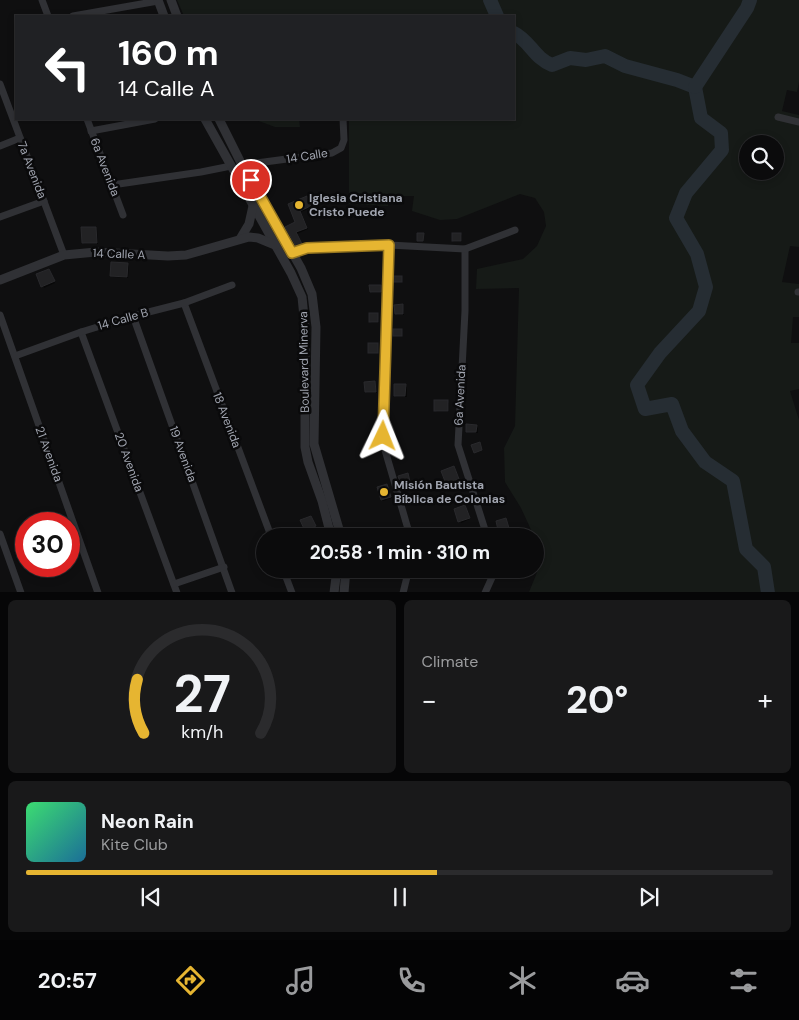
<!DOCTYPE html>
<html lang="en">
<head>
<meta charset="utf-8">
<style>
  body { margin:0; font-family:"DM Sans",sans-serif; background:#19191a; color:#f1f3f6; height:100vh; display:flex; flex-direction:column; font-size:19px; white-space:nowrap }
  * { box-sizing:border-box; margin:0 }
  p { font-size:16px; color:#9a9b9d }
  .icon { flex:none; width:28px; height:28px; fill:none; stroke:currentColor; stroke-width:2; stroke-linecap:round; stroke-linejoin:round }
  .map { position:relative; height:592px; overflow:hidden }
  .details { display:flex; flex-direction:column; gap:8px; padding:8px; background:#060607; flex:1 }
  .details>* { flex:none }
  .hud { position:absolute; left:15px; top:15px; width:500px; height:105px; border-radius:0px; box-shadow:0 2px 8px #0003,0 0 0 1px #2b2b2d; background:#202124; color:#fff; overflow:hidden }
  .controls { position:absolute; left:739px; top:135px; display:grid; gap:10px }
  .controls a { display:grid; place-items:center; width:45px; height:45px; border-radius:50%; background:#0b0b0c; box-shadow:0 2px 8px #0003,0 0 0 1px #2b2b2d; font-size:25px }
  .speed { position:absolute; left:15px; top:512px; display:flex; gap:10px; font-size:25px; font-weight:700; text-align:center }
  .speed>* { display:grid; place-content:center; width:65px; height:65px; border-radius:50%; background:#0b0b0c; box-shadow:0 2px 8px #0003,0 0 0 1px #2b2b2d; line-height:1 }
  .speed .limit { border:8px solid #d22; background:#fff; color:#111 }
  .pin { position:absolute; display:grid; place-items:center; width:42px; height:42px; color:#fff; margin:-21px; border:2px solid #fff; border-radius:50%; box-shadow:0 1px 5px #0007 }
  .me { position:absolute; width:55px; margin:-28px; rotate:2deg; stroke-linejoin:round; filter:drop-shadow(0 0 4px #0008) }
  .turn { display:flex; align-items:center; gap:18px; height:105px; padding:0 20px; font-size:22px }
  .turn .icon { width:65px; height:65px; stroke-width:2.5 }
  .turn b { display:block; font-size:35px; line-height:42px }
  .big { font-size:38px; font-weight:700; line-height:1.1 }
  .details .card { flex:1; display:flex; flex-direction:column; justify-content:center; gap:8px; min-width:0; padding:0 18px; border-radius:8px; background:#19191a }
  .details .dial { align-items:center; gap:0 }
  .dial svg { height:130px; overflow:visible; fill:none; stroke:#2b2b2d; stroke-width:7; stroke-linecap:round; text-anchor:middle }
  .dial text { fill:#f1f3f6; stroke:none }
  .song { display:flex; align-items:center; gap:15px }
  .cover { width:60px; height:60px; border-radius:8px; background:linear-gradient(135deg,hsl(140 70% 55%),hsl(200 70% 35%)) }
  .played { height:5px; border-radius:2px; background:linear-gradient(90deg,#e6b531 55%,#2b2b2d 55%) }
  .keys { display:flex; justify-content:space-around; direction:ltr }
  .heat { display:flex; justify-content:space-between; align-items:center; font-size:28px; direction:ltr }
  .details .tiles { flex:1; display:grid; gap:8px; grid-template-columns:1fr 1fr }
  .card:last-child { grid-column:span 2 }
  .trip { position:absolute; left:256px; top:528px; width:288px; height:50px; border-radius:25px; background:#0b0b0c; box-shadow:0 2px 8px #0003,0 0 0 1px #2b2b2d; font-weight:700; line-height:50px; text-align:center }
  .dock { display:flex; height:80px; justify-content:space-around; align-items:center; background:#040405; color:#9a9b9d }
  .dock .icon { width:35px; height:35px }
  .dock .current { color:#e6b531 }
  .dock b { font-size:22px; color:#f1f3f6 }
  .map>svg:first-child { display:block }
  .green { fill:#161a17; fill-rule:evenodd }
  .shadow { fill:#0007 }
  .lines { fill:none; stroke-linecap:round; stroke-linejoin:round }
  .river { stroke:#262d33; stroke-width:14 }
  .building { fill:#222224; stroke:#29292c }
  .minor { stroke:#303135; stroke-width:7 }
  .tertiary { stroke:#303135; stroke-width:9 }
  .route-casing { stroke:#967620; stroke-width:12 }
  .route { stroke:#e6b531; stroke-width:9 }
  .poi-dot { fill:#e6b531; stroke:#0a0a0b; stroke-width:2 }
  .labels { text-anchor:middle; dominant-baseline:central; stroke-width:5; stroke-linejoin:round; paint-order:stroke }
  .street-label { font-size:12px; fill:#a1a5b0; stroke:#0a0a0b }
  .poi-label { font-size:12px; font-weight:bold; fill:#a1a5b0; stroke:#0a0a0b; text-anchor:start }
</style>
</head>
<body>
<div class="map">
<svg width="799" height="593" viewBox="0 0 799 593">
  <rect width="100%" height="100%" fill="#0f0f10"/>
  <g class="green">
    <path d="M177,0H799V82L797,92L787,90L782,111L799,115V247L790,246L782,282L799,284V317H793L791,343H799V389L790,391L799,420V592H529L538,570V545L521,508L505,482L504,448L515,426L519,288L476,289L477,269L523,259L537,246L546,226L544,212L535,198L520,194L457,219L440,220L412,211L414,196H388V206L349,204V119H514V16H184ZM748,144H775V171H748Z"/>
    <polygon points="253,119 299,119 300,127 275,127"/>
  </g>
  <g class="shadow">
    <polygon points="268,179 273,188 266,191 265,189"/>
    <polygon points="308,199 311,208 301,212 308,229 297,234 302,246 298,247 286,227 297,223 289,205"/>
    <polygon points="96,228 97,229 98,244 85,244 83,243"/>
    <polygon points="461,234 462,236 462,242 454,242 453,241"/>
    <polygon points="127,264 129,266 128,278 113,277 112,276"/>
    <polygon points="49,270 55,283 44,288 43,286"/>
    <polygon points="380,286 382,293 372,293 371,292"/>
    <polygon points="402,305 404,315 398,315 396,314"/>
    <polygon points="377,314 379,323 372,323 370,322"/>
    <polygon points="375,382 377,393 367,393 366,392"/>
    <polygon points="405,386 407,387 407,397 397,397 395,396"/>
    <polygon points="447,402 449,403 449,412 437,412 435,410"/>
    <polygon points="476,426 478,428 478,433 467,431"/>
    <polygon points="454,467 460,481 448,485 447,483"/>
    <polygon points="408,474 412,487 404,489 403,488"/>
    <polygon points="386,485 392,498 383,501 382,500"/>
    <polygon points="465,506 470,519 461,523 460,521"/>
    <polygon points="311,517 316,528 307,531 306,530"/>
    <polygon points="506,519 509,529 501,531 500,530"/>
  </g>
  <g class="lines">
    <g class="river">
      <polyline points="490,0 497,16"/>
      <path d="M514,33C530,41 534,58 552,65L570,58L586,60L605,56L625,66L677,80L695,87L701,118L721,133L722,150L686,193L676,218L697,254L706,287L699,311L660,353L637,385L645,409L672,404L682,431L705,462L733,481L746,549L764,567L768,593"/>
      <polyline points="695,87 747,8 750,0"/>
    </g>
  </g>
  <g class="building">
    <polygon points="268,178 272,186 264,190 259,182"/>
    <polygon points="307,196 311,206 300,211 307,228 296,232 302,244 296,246 285,227 295,222 288,204"/>
    <polygon points="81,227 96,227 97,243 82,243"/>
    <polygon points="417,233 424,233 423,241 417,241"/>
    <rect x="452" y="233" width="9" height="8"/>
    <polygon points="111,262 128,263 127,277 110,276"/>
    <polygon points="49,269 55,281 41,287 36,274"/>
    <rect x="393" y="276" width="9" height="6"/>
    <polygon points="369,285 381,285 381,292 370,292"/>
    <polygon points="403,304 403,314 395,314 394,305"/>
    <rect x="369" y="313" width="9" height="9"/>
    <rect x="393" y="329" width="9" height="7"/>
    <rect x="368" y="343" width="10" height="10"/>
    <polygon points="375,381 376,392 365,392 364,382"/>
    <polygon points="394,384 406,384 405,396 394,396"/>
    <rect x="434" y="400" width="14" height="11"/>
    <polygon points="466,424 477,425 476,432 466,432"/>
    <polygon points="480,442 482,450 474,453 471,445"/>
    <polygon points="454,466 459,479 446,484 441,471"/>
    <polygon points="408,473 411,486 402,489 398,476"/>
    <polygon points="387,484 391,497 381,500 377,487"/>
    <polygon points="465,505 470,518 458,522 454,509"/>
    <polygon points="311,516 316,526 305,531 300,520"/>
    <polygon points="506,518 509,528 498,530 496,521"/>
    <polygon points="424,528 426,536 415,536 414,531"/>
  </g>
  <g class="lines">
    <g class="minor">
      <polyline points="42,0 48,16"/>
      <polyline points="73,16 158,1"/>
      <polyline points="0,84 64,255"/>
      <polyline points="778,117 799,122"/>
      <polyline points="87,119 123,215"/>
      <polyline points="91,131 155,119"/>
      <polyline points="0,146 20,138"/>
      <polyline points="242,165 332,153 341,148 344,140 343,119"/>
      <polyline points="112,185 201,172 231,166"/>
      <polyline points="0,217 44,201"/>
      <polyline points="389,245 383,436 385,450 410,536"/>
      <polyline points="465,249 465,311 458,445 487,536"/>
      <polyline points="292,253 307,248 389,245 465,249 515,230"/>
      <polyline points="798,292 799,292"/>
      <polyline points="184,303 271,536"/>
      <polyline points="0,315 98,593"/>
      <polyline points="133,316 232,593"/>
      <polyline points="81,332 177,593"/>
      <polyline points="15,356 81,332 133,316 184,303 232,285"/>
      <polyline points="0,534 21,593"/>
      <polyline points="283,569 292,593"/>
      <polyline points="174,584 224,567"/>
      <polyline points="403,593 409,569"/>
      <polyline points="485,593 494,573 494,569"/>
    </g>
    <g class="tertiary">
      <polyline points="158,0 164,16"/>
      <polyline points="171,0 177,16"/>
      <polyline points="205,119 291,273 302,297 305,327 305,447 308,462 322,501 331,536"/>
      <polyline points="219,119 242,165 301,268 312,294 316,327 314,444 341,536"/>
      <polyline points="240,239 249,224 253,206"/>
      <polyline points="0,280 64,255 96,252 168,256 186,255 249,237 258,238 275,245"/>
      <polyline points="334,593 337,569"/>
      <polyline points="344,593 346,569"/>
    </g>
  </g>
  <g class="lines">
    <g class="route-casing">
      <polyline id="route" points="251,180 292,253 307,248 389,245 383,436"/>
    </g>
    <use href="#route" class="route"/>
  </g>
  <g class="poi-dot">
    <circle cx="299" cy="205" r="5"/>
    <circle cx="384" cy="492" r="5"/>
  </g>
  <g class="labels">
    <g class="street-label">
      <text transform="translate(307 156) rotate(-9)">14 Calle</text>
      <text transform="translate(105 167) rotate(69)">6a Avenida</text>
      <text transform="translate(32 170) rotate(69)">7a Avenida</text>
      <text transform="translate(119 254) rotate(2)">14 Calle A</text>
      <text transform="translate(123 319) rotate(-16)">14 Calle B</text>
      <text transform="translate(304 362) rotate(-91)">Boulevard Minerva</text>
      <text transform="translate(460 395) rotate(-87)">6a Avenida</text>
      <text transform="translate(227 420) rotate(69)">18 Avenida</text>
      <text transform="translate(49 454) rotate(70)">21 Avenida</text>
      <text transform="translate(183 454) rotate(70)">19 Avenida</text>
      <text transform="translate(129 462) rotate(70)">20 Avenida</text>
    </g>
    <g class="poi-label">
      <text x="309" y="198">Iglesia Cristiana<tspan x="309" dy="14">Cristo Puede</tspan></text>
      <text x="394" y="485">Misión Bautista<tspan x="394" dy="14">Bíblica de Colonias</tspan></text>
    </g>
  </g>
</svg>
<div class="controls">
<a><svg class="icon" aria-label="search" viewBox="0 0 24 24"><circle cx="10" cy="10" r="6"/><path d="M15 15l6 6"/></svg></a>
</div>
<div class="speed"><div class="limit">30</div></div>
<div class="pin" style="left:251px;top:180px;background:#d93025"><svg class="icon" aria-label="arrive" viewBox="0 0 24 24"><path d="M6 21V4h12l-3 4 3 4H6"/></svg></div>
<svg class="me" style="left:383px;top:436px" viewBox="-20 -20 40 40"><path d="M0-17L14 15 0 8-14 15z" fill="#e6b531" stroke="#fff" stroke-width="4"/></svg>
<div class="trip">20:58 · 1 min · 310 m</div>
<div class="hud">
<div class="turn"><svg class="icon" aria-label="left" viewBox="0 0 24 24"><path d="M17 20v-9H6M10 6l-5 5 5 5"/></svg><div><b>160 m</b>14 Calle A</div></div>
</div>
</div>
<section class="details">
<div class="tiles">
<div class="card dial"><svg viewBox="0 0 100 80">
<path d="M14 69A42 42 0 1 1 86 69"/>
<path d="M14 69A42 42 0 0 1 10 36" stroke="#e6b531"/>
<text x="50" y="56" font-size="32" font-weight="700">27</text>
<text x="50" y="72" font-size="11">km/h</text>
</svg></div>
<div class="card"><p>Climate</p>
<div class="heat"><a>−</a><b class="big">20°</b><a>+</a></div>
</div>
<div class="card">
<div class="song"><i class="cover"></i><div><b>Neon Rain</b><p>Kite Club</p></div></div>
<div class="played"></div>
<div class="keys"><svg class="icon" aria-label="previous" viewBox="0 0 24 24"><path d="M18 5L8 12l10 7zM5 5v14"/></svg><svg class="icon" aria-label="pause" viewBox="0 0 24 24"><path d="M8 5v14M16 5v14"/></svg><svg class="icon" aria-label="next" viewBox="0 0 24 24"><path d="M6 5l10 7-10 7zM19 5v14"/></svg></div>
</div>
</div>
</section>
<nav class="dock">
<b>20:57</b>
<svg class="icon current" aria-label="directions" viewBox="0 0 24 24"><path d="M12 3l9 9-9 9-9-9zM9 14v-3h6M13 9l2 2-2 2"/></svg>
<svg class="icon" aria-label="music" viewBox="0 0 24 24"><path d="M9 18V5l10-2v13"/><circle cx="6" cy="18" r="3"/><circle cx="16" cy="16" r="3"/></svg>
<svg class="icon" aria-label="phone" viewBox="0 0 24 24"><path d="M5 4h4l2 5-3 2q2 4 5 5l2-3 5 2v4C11 20 4 13 5 4z"/></svg>
<svg class="icon" aria-label="climate" viewBox="0 0 24 24"><path d="M12 3v18M4 7l16 10M4 17L20 7"/></svg>
<svg class="icon" aria-label="car" viewBox="0 0 24 24"><path d="M5 17H2v-5l4-1 3-4h7l3 4 3 1v5h-3M9 17h6M6 11h13"/><circle cx="7" cy="17" r="2"/><circle cx="17" cy="17" r="2"/></svg>
<svg class="icon" aria-label="filters" viewBox="0 0 24 24"><path d="M4 7h16M4 17h16"/><circle cx="9" cy="7" r="2"/><circle cx="15" cy="17" r="2"/></svg>
</nav>
</body>
</html>
